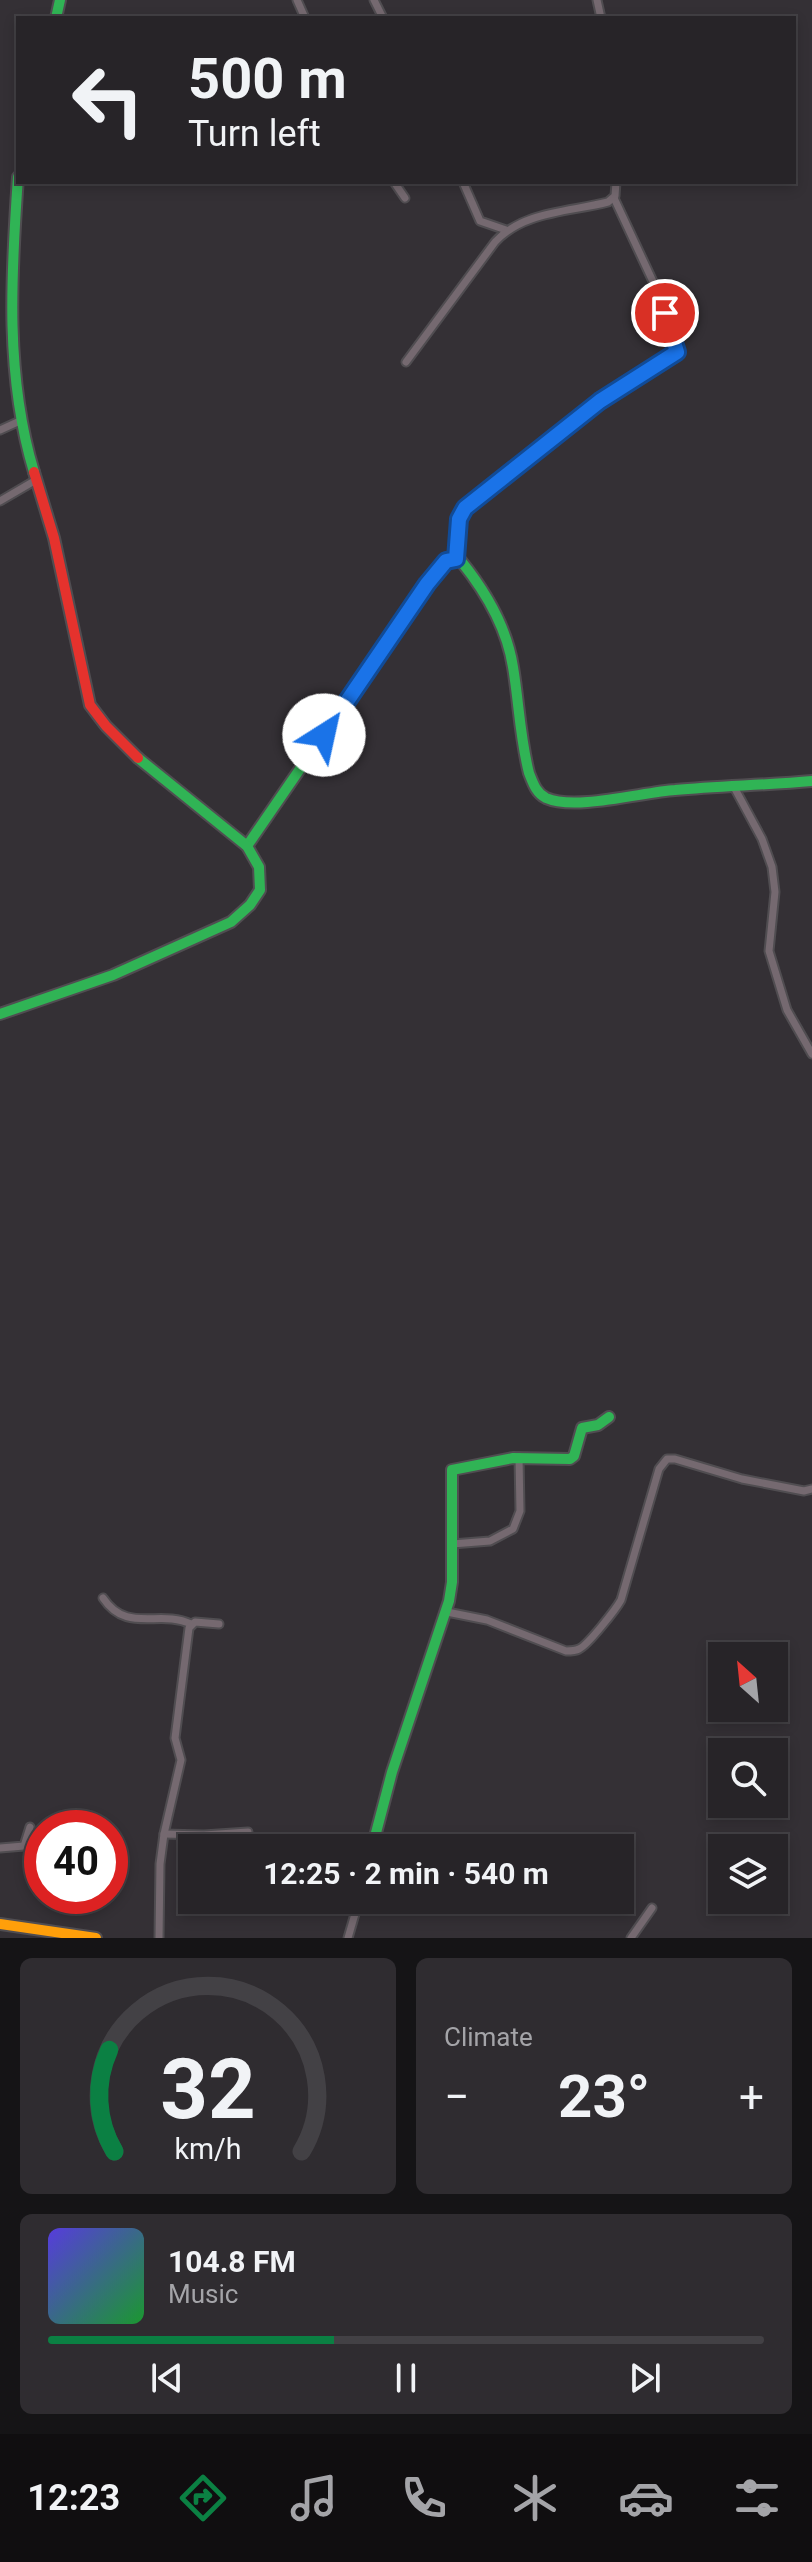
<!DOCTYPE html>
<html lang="en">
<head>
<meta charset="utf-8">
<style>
  body { margin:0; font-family:Roboto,sans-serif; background:#2f2c30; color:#f1f3f6; height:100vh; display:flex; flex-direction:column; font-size:30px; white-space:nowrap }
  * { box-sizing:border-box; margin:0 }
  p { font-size:26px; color:#a4a4a8 }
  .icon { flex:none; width:44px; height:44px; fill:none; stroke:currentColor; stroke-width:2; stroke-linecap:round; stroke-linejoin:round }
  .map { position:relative; height:1938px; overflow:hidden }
  .details { display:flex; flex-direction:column; gap:20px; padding:20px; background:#151416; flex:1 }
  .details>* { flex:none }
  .top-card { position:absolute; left:16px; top:16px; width:780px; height:168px; border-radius:0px; box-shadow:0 4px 12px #0003,0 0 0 2px #434145; background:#272428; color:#f1f3f6; overflow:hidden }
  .needle { width:52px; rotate:333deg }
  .controls { position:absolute; left:708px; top:1642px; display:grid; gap:16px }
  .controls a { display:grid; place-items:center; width:80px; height:80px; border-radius:0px; background:#272428; box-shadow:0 4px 12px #0003,0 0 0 2px #434145; font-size:40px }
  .speed { position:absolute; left:24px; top:1810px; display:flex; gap:16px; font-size:40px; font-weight:700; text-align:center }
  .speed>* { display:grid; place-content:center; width:104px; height:104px; border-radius:50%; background:#272428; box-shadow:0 4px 12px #0003,0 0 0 2px #434145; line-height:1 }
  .speed .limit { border:12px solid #d22; background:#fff; color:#111 }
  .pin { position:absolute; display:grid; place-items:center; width:68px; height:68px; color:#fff; margin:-34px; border:4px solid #fff; border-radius:50%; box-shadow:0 2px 8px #0007 }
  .me { position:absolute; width:88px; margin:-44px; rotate:35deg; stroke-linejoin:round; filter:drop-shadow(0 0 6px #0008) }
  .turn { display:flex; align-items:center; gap:28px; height:168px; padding:0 40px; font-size:36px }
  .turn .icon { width:104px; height:104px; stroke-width:2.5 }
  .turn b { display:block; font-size:56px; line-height:68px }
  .big { font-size:60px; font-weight:700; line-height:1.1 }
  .details .card { flex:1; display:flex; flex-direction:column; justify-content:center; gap:12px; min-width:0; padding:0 28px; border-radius:12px; background:#2f2c30 }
  .details .dial { align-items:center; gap:0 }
  .dial svg { height:208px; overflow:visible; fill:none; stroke:#434145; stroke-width:7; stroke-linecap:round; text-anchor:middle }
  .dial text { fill:#f1f3f6; stroke:none }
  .song { display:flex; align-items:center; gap:24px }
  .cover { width:96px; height:96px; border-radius:12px; background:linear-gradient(135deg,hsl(250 70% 55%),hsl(130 70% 35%)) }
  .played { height:8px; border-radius:4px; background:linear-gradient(90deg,#0b8043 40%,#434145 40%) }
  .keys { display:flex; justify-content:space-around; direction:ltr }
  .heat { display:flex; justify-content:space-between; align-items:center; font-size:44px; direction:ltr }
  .details .tiles { flex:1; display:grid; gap:20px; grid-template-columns:1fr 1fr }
  .card:last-child { grid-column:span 2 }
  .trip { position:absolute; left:178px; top:1834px; width:456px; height:80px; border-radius:0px; background:#272428; box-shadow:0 4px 12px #0003,0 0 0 2px #434145; font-weight:700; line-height:80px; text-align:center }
  .dock { display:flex; height:128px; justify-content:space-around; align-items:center; background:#100e10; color:#a4a4a8 }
  .dock .icon { width:56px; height:56px }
  .dock .active { color:#0b8043 }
  .dock b { font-size:36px; color:#f1f3f6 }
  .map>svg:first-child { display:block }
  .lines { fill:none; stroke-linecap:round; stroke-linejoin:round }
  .street-casing { stroke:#504d51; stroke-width:11 }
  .fast-casing { stroke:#504d51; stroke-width:14 }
  .slow-casing { stroke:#504d51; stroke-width:14 }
  .jam-casing { stroke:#504d51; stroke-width:14 }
  .street { stroke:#756970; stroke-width:7 }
  .fast { stroke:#30b455; stroke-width:10 }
  .slow { stroke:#ff9f0a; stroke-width:10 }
  .jam { stroke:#e5322d; stroke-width:10 }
  .route-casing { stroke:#114b97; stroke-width:20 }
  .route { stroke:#1a73e8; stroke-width:14 }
</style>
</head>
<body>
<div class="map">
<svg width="812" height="1938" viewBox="0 0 812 1938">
  <rect width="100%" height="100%" fill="#343035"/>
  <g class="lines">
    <g class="street-casing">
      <g id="street">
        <polyline points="297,0 305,18"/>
        <polyline points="374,0 383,18"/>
        <polyline points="597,0 601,18"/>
        <polyline points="394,182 405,198"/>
        <polyline points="463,182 480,221 506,230"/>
        <path d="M406,362L495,242C523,211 570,212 608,202L615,196L616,182"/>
        <polyline points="0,430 22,420"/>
        <polyline points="0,501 36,480"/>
        <polyline points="456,559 459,519 465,508 600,401 677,352 656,288 614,198"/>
        <polyline points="734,787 762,839 772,867 775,892 769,951 787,1010 812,1054"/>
        <polyline points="452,1544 490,1541 513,1529 520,1511 519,1457"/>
        <path d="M103,1598C127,1634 159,1609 191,1624"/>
        <path d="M447,1612L487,1620L566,1651C571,1651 575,1651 579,1649C588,1645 616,1609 621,1600L659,1469L667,1459H675L742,1479L804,1491L812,1489"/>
        <polyline points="164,1834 204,1835 248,1832"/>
        <polyline points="0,1848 24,1846 30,1827"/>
        <polyline points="159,1938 160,1864 164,1834 181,1760 175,1738 189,1628 195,1622 219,1624"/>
        <polyline points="348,1938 359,1900"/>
        <polyline points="631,1938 652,1908"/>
      </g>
    </g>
    <g class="fast-casing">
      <g id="fast">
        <polyline points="56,18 60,0"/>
        <path d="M18,177C11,276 5,376 34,472"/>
        <path d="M247,846L434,574L450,560L461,561C486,592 507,628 513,667C519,703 520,738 529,773C533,783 536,793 546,798C575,811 643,792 675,790C721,786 767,785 812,781"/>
        <polyline points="0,1014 113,975 231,922 250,905 260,890 259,867 247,846 138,758"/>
        <polyline points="372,1848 392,1772 449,1601 452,1582 452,1470 513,1458 570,1459 574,1456 582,1428 598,1425 609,1417"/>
      </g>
    </g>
    <g class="slow-casing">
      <polyline id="slow" points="0,1924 96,1938"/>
    </g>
    <g class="jam-casing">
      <polyline id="jam" points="34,472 54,538 90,705 106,726 138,758"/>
    </g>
    <use href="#street" class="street"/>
    <use href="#fast" class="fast"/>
    <use href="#slow" class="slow"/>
    <use href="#jam" class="jam"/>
  </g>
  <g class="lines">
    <g class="route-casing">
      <polyline id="route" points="324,735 427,584 446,561 456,559 459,519 465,508 600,401 677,352 665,313"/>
    </g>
    <use href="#route" class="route"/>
  </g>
</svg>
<div class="controls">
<a><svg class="needle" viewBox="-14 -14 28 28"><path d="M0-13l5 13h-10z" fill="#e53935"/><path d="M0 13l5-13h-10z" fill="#a4a4a8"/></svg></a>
<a><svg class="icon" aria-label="search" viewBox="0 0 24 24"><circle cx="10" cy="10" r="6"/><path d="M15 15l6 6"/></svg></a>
<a><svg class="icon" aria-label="layers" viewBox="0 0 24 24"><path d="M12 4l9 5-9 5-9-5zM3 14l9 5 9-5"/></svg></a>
</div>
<div class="speed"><div class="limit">40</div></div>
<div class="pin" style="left:665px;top:313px;background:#d93025"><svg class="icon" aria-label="arrive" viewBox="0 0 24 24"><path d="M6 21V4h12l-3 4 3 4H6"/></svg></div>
<svg class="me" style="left:324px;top:735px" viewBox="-20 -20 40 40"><circle r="19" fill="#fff"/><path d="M0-13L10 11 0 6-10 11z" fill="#1a73e8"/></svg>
<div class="trip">12:25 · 2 min · 540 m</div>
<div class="top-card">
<div class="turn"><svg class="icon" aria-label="left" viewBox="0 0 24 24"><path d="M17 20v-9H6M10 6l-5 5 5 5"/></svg><div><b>500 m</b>Turn left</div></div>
</div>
</div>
<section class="details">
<div class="tiles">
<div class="card dial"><svg viewBox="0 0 100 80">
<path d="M14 69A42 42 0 1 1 86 69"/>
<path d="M14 69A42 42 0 0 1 12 30" stroke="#0b8043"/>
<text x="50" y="56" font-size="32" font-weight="700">32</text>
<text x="50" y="72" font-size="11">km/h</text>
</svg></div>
<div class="card"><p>Climate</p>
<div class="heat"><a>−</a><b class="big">23°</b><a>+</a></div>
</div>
<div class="card">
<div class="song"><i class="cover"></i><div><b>104.8 FM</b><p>Music</p></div></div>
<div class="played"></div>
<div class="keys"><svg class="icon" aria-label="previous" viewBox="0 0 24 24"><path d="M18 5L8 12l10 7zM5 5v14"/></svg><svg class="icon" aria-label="pause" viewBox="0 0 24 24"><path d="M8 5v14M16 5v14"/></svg><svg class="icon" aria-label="next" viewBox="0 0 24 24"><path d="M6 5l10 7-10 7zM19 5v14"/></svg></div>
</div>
</div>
</section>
<nav class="dock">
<b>12:23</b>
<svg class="icon active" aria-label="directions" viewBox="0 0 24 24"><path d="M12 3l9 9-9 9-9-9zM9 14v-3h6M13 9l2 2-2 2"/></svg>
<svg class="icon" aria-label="music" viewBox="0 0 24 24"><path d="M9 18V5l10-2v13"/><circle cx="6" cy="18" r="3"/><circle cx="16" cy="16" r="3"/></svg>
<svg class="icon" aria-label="phone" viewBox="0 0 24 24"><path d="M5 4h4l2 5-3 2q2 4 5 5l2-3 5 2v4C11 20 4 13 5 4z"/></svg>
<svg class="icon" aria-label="climate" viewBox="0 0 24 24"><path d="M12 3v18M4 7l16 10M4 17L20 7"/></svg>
<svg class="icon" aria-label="car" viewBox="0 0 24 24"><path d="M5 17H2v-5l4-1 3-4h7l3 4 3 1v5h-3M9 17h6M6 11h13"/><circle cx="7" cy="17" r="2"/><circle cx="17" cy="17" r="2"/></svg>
<svg class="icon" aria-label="filters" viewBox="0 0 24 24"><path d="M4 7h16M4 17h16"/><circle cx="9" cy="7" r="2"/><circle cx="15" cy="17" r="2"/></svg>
</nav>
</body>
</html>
